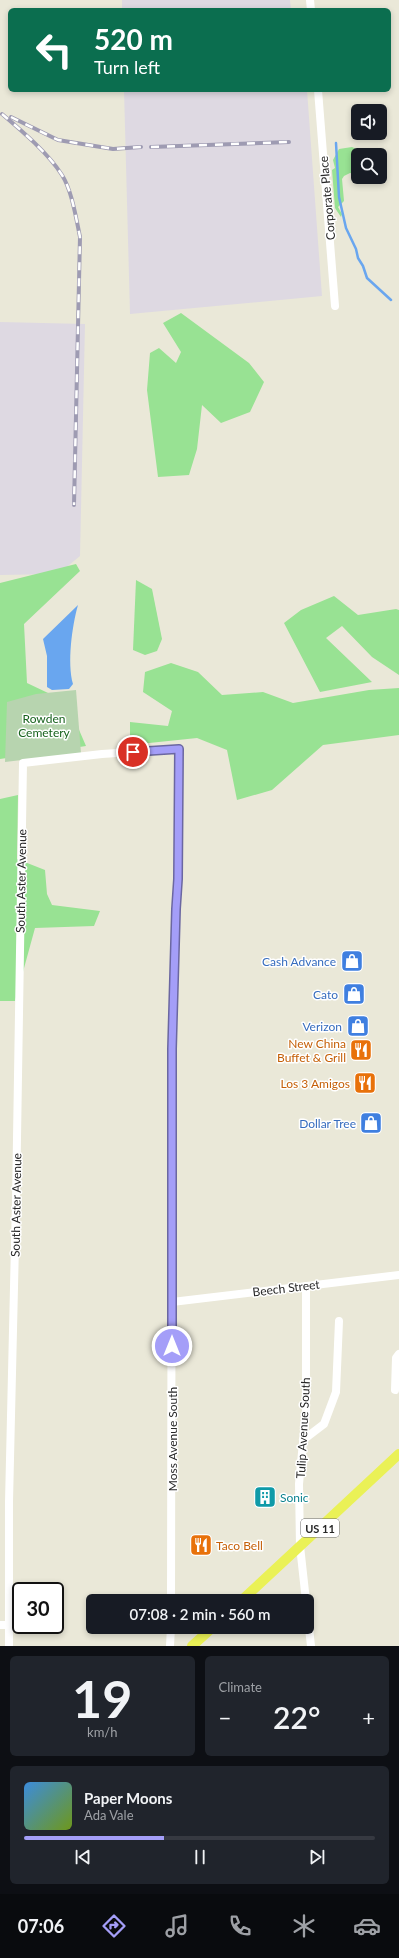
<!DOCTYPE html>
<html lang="en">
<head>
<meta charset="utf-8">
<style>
  body { margin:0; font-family:Lato,sans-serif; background:#20242c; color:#f1f3f6; height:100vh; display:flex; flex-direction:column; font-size:15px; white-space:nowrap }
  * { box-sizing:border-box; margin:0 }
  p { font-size:13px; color:#9ea1a6 }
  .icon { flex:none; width:22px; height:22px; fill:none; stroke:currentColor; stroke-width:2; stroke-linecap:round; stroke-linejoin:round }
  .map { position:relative; height:1646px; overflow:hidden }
  .drawer { display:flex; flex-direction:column; gap:10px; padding:10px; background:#0d0f14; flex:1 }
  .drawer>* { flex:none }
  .hud { position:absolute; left:8px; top:8px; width:383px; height:84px; border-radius:6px; box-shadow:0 2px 6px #0003; background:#0b6e4f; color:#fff; overflow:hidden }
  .controls { position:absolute; left:351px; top:104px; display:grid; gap:8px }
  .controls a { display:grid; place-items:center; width:36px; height:36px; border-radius:6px; background:#171b24; box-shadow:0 2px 6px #0003; font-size:20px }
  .speed { position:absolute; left:12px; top:1582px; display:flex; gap:8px; font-size:20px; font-weight:700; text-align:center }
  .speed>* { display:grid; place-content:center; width:52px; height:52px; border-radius:50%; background:#171b24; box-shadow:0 2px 6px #0003; line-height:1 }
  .speed .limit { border:2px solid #111; border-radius:6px; background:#fff; color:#111 }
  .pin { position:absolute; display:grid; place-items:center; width:34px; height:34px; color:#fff; margin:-17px; border:2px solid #fff; border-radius:50%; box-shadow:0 1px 4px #0007 }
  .me { position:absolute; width:44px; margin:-22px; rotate:0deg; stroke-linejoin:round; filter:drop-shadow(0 0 3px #0008) }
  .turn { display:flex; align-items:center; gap:14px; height:84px; padding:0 20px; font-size:18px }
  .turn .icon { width:52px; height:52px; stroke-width:2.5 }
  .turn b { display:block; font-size:28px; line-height:34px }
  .big { font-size:30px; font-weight:600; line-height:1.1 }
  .drawer .widget { flex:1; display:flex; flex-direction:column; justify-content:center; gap:6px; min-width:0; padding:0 14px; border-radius:6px; background:#20242c }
  .drawer .dial { align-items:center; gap:0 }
  .dial b { font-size:52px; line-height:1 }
  .song { display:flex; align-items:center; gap:12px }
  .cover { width:48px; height:48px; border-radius:6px; background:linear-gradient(135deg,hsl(210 70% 55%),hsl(80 70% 35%)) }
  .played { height:4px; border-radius:2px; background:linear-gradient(90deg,#a49ef8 40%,#363941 40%) }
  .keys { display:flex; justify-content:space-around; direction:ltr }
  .heat { display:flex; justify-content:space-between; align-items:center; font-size:22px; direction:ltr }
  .drawer .tiles { flex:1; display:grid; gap:10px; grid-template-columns:1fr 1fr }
  .widget:last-child { grid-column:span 2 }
  .trip { position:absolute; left:86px; top:1594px; width:228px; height:40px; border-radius:6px; background:#171b24; box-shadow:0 2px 6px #0003; font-weight:600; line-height:40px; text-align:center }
  .tabs { display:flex; height:64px; justify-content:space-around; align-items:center; background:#090b0e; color:#9ea1a6 }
  .tabs .icon { width:28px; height:28px }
  .tabs .selected { color:#a49ef8 }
  .tabs b { font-size:18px; color:#f1f3f6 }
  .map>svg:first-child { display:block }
  .industrial { fill:#ded9e2 }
  .green { fill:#98e293 }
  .cemetery { fill:#b7d4af }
  .water { fill:#69a6ef }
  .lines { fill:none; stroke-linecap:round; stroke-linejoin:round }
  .stream { stroke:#69a6ef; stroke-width:2.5 }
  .minor { stroke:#fff; stroke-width:8 }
  .major { stroke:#eaf156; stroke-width:10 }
  .rail-casing { stroke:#9e9bb2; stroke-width:4 }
  .rail { stroke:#fff; stroke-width:2.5; stroke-dasharray:8; stroke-linecap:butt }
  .route-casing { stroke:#6b67a1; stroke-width:10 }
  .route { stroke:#a49ef8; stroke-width:7 }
  .labels { text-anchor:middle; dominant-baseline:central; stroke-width:3; stroke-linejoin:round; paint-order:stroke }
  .shield { fill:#fff; stroke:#686868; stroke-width:1 }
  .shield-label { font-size:11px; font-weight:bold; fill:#272727 }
  .street-label { font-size:12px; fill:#272727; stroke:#fff }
  .park-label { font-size:12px; fill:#18631e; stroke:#fff }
  .shop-label { font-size:12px; fill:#366cbe; stroke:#fff; text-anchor:end }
  .food-label { font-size:12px; fill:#c56008; stroke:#fff; text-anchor:end }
  .culture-label { font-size:12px; fill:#0d838f; stroke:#fff; text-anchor:start }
</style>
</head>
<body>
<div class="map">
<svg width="399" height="1646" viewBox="0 0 399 1646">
  <rect width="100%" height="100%" fill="#eae8d8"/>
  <g class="industrial">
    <polygon points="122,0 290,0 291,10 122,10"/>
    <polygon points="124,90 307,90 322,296 130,314"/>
    <polygon points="0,322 85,324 80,556 58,574 0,575"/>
  </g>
  <g class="green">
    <polygon points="352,147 370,155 358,155 358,177 360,177 358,179 354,177 355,174 350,173 344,176 342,179 344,201 338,207 342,214 341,217 335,208 332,170 335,168 333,160 339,149"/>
    <polygon points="181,313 249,363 264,382 250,412 221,423 202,405 197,449 189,475 158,477 147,390 150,353 159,348 176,363 181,352 163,323"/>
    <polygon points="76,564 80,571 24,624 27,683 67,702 86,746 0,759 0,583"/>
    <polygon points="136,580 152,589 162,639 157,651 145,655 133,650"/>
    <polygon points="334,596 358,615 396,609 399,610 399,675 372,657 342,626 326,638 372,682 320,692 284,623 301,610"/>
    <polygon points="171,663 198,672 222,695 263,692 293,703 369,690 399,688 399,735 323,745 272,790 237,800 227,750 197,738 130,745 130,722 168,726 172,711 143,692 145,672"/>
    <polygon points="18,795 17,859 45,870 47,894 52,905 100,911 94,926 35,928 15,1001 0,1001 0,799"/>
  </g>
  <polygon class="cemetery" points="76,690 81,753 5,762 7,702 36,694"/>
  <path class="water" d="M78,605C72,626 67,663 73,684L69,689L52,690L47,687V656L43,639Z"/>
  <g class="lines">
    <polyline class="stream" points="336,143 339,197 346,228 356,249 358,258 363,266 367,278 391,300"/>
    <g class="minor">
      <polyline points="310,0 311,10"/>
      <polyline points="318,90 335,306"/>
      <polyline points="306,1286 306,1411 299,1484 300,1546 306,1601"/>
      <polyline points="172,1302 399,1275"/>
      <polyline points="395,1390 396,1358 399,1354"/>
      <polyline points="303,1440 324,1424 336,1392 339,1321"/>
      <polyline points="307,1610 311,1646"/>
      <polyline points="0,1625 8,1625"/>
      <polyline points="9,1646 9,1502 16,1201 23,763 102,754 179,749 178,879 176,909 172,1050 171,1601"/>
      <polyline points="170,1646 171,1627"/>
    </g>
    <g class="major">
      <polyline points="241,1601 399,1454"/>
      <polyline points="192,1646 213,1627"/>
    </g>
    <g class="rail-casing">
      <g id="rail">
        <path d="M2,114C22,131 48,153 62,175C72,191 76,218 80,237L74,505"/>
        <polyline points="11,117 58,140 113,149 141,147"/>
        <polyline points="151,147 289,142"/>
      </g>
    </g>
    <use href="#rail" class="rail"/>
  </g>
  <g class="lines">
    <g class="route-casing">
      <polyline id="route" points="133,752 179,749 178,879 176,909 172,1049 172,1346"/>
    </g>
    <use href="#route" class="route"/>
  </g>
  <defs>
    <g id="shop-square" transform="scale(1.15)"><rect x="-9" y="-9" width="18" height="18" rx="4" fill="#3f7fe0" stroke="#fff"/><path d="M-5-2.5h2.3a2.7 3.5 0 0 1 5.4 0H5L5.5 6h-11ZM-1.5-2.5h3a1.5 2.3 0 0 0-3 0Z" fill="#fff"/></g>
    <g id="restaurant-square" transform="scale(1.15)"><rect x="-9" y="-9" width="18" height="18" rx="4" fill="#e8710a" stroke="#fff"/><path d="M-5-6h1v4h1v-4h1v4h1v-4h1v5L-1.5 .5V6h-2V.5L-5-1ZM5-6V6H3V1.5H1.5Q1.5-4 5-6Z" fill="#fff"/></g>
    <g id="building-square" transform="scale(1.15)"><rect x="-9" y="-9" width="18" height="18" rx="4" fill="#0f9aa8" stroke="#fff"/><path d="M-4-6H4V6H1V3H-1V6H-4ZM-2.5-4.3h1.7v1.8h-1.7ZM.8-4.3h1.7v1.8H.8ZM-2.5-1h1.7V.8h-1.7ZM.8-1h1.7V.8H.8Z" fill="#fff"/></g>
  </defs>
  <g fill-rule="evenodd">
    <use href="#shop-square" x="352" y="961"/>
    <use href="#shop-square" x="354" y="994"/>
    <use href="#shop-square" x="358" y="1026"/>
    <use href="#restaurant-square" x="361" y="1050"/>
    <use href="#restaurant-square" x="365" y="1083"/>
    <use href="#shop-square" x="371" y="1123"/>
    <use href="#building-square" x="265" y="1497"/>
    <use href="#restaurant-square" x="201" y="1545"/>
  </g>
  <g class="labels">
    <rect class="shield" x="301" y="1519" width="38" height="18" rx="3"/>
    <g class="shield-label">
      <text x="320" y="1528">US 11</text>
    </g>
    <g class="street-label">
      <text transform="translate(327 198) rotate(-95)">Corporate Place</text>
      <text transform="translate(21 881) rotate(-89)">South Aster Avenue</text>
      <text transform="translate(16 1205) rotate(-89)">South Aster Avenue</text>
      <text transform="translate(286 1288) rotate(-7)">Beech Street</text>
      <text transform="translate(303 1428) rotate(-87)">Tulip Avenue South</text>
      <text transform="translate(172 1439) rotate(-90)">Moss Avenue South</text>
    </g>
    <g class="park-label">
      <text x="44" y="718">Rowden<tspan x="44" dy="14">Cemetery</tspan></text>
    </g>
    <g class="shop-label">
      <text x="336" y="961">Cash Advance</text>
      <text x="338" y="994">Cato</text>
      <text x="342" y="1026">Verizon</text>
      <text x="356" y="1123">Dollar Tree</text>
    </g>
    <g class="food-label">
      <text x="346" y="1043">New China<tspan x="346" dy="14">Buffet &amp; Grill</tspan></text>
      <text x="350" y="1083">Los 3 Amigos</text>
      <text x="216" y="1545" text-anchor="start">Taco Bell</text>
    </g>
    <g class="culture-label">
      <text x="280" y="1497">Sonic</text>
    </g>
  </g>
</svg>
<div class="controls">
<a><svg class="icon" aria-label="sound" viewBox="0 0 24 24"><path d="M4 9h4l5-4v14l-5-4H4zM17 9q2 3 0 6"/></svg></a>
<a><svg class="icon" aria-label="search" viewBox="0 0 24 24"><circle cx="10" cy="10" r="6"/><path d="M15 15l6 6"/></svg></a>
</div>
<div class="speed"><div class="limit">30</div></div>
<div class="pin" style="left:133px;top:752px;background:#d93025"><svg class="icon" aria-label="arrive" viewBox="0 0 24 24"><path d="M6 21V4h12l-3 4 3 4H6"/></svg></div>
<svg class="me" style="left:172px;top:1346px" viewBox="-20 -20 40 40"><circle r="17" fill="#a49ef8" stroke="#fff" stroke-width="3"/><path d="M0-11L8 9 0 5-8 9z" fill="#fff"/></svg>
<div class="trip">07:08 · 2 min · 560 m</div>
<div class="hud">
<div class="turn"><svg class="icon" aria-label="left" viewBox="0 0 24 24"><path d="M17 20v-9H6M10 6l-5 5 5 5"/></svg><div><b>520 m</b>Turn left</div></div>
</div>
</div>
<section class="drawer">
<div class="tiles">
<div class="widget dial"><b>19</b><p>km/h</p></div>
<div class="widget"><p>Climate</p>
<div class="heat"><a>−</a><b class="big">22°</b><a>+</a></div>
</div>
<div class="widget">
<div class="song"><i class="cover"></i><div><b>Paper Moons</b><p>Ada Vale</p></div></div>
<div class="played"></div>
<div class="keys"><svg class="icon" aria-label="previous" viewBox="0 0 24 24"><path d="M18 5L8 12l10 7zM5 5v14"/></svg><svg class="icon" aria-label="pause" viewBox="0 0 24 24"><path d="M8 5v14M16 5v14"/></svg><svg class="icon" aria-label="next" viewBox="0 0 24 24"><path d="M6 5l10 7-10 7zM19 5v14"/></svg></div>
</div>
</div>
</section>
<nav class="tabs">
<b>07:06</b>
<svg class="icon selected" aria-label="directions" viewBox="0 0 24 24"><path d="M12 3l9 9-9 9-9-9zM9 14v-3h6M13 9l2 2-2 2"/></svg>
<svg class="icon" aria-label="music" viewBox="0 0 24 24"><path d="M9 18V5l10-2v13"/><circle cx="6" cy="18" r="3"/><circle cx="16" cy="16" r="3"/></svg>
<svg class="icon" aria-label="phone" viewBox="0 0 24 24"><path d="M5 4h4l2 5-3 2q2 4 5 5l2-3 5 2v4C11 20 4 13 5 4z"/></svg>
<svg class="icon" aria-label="climate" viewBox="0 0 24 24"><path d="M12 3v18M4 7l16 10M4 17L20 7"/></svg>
<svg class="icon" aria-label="car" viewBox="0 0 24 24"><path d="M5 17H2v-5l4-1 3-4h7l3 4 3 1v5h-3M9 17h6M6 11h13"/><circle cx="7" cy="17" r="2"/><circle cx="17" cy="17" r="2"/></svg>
</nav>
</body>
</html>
